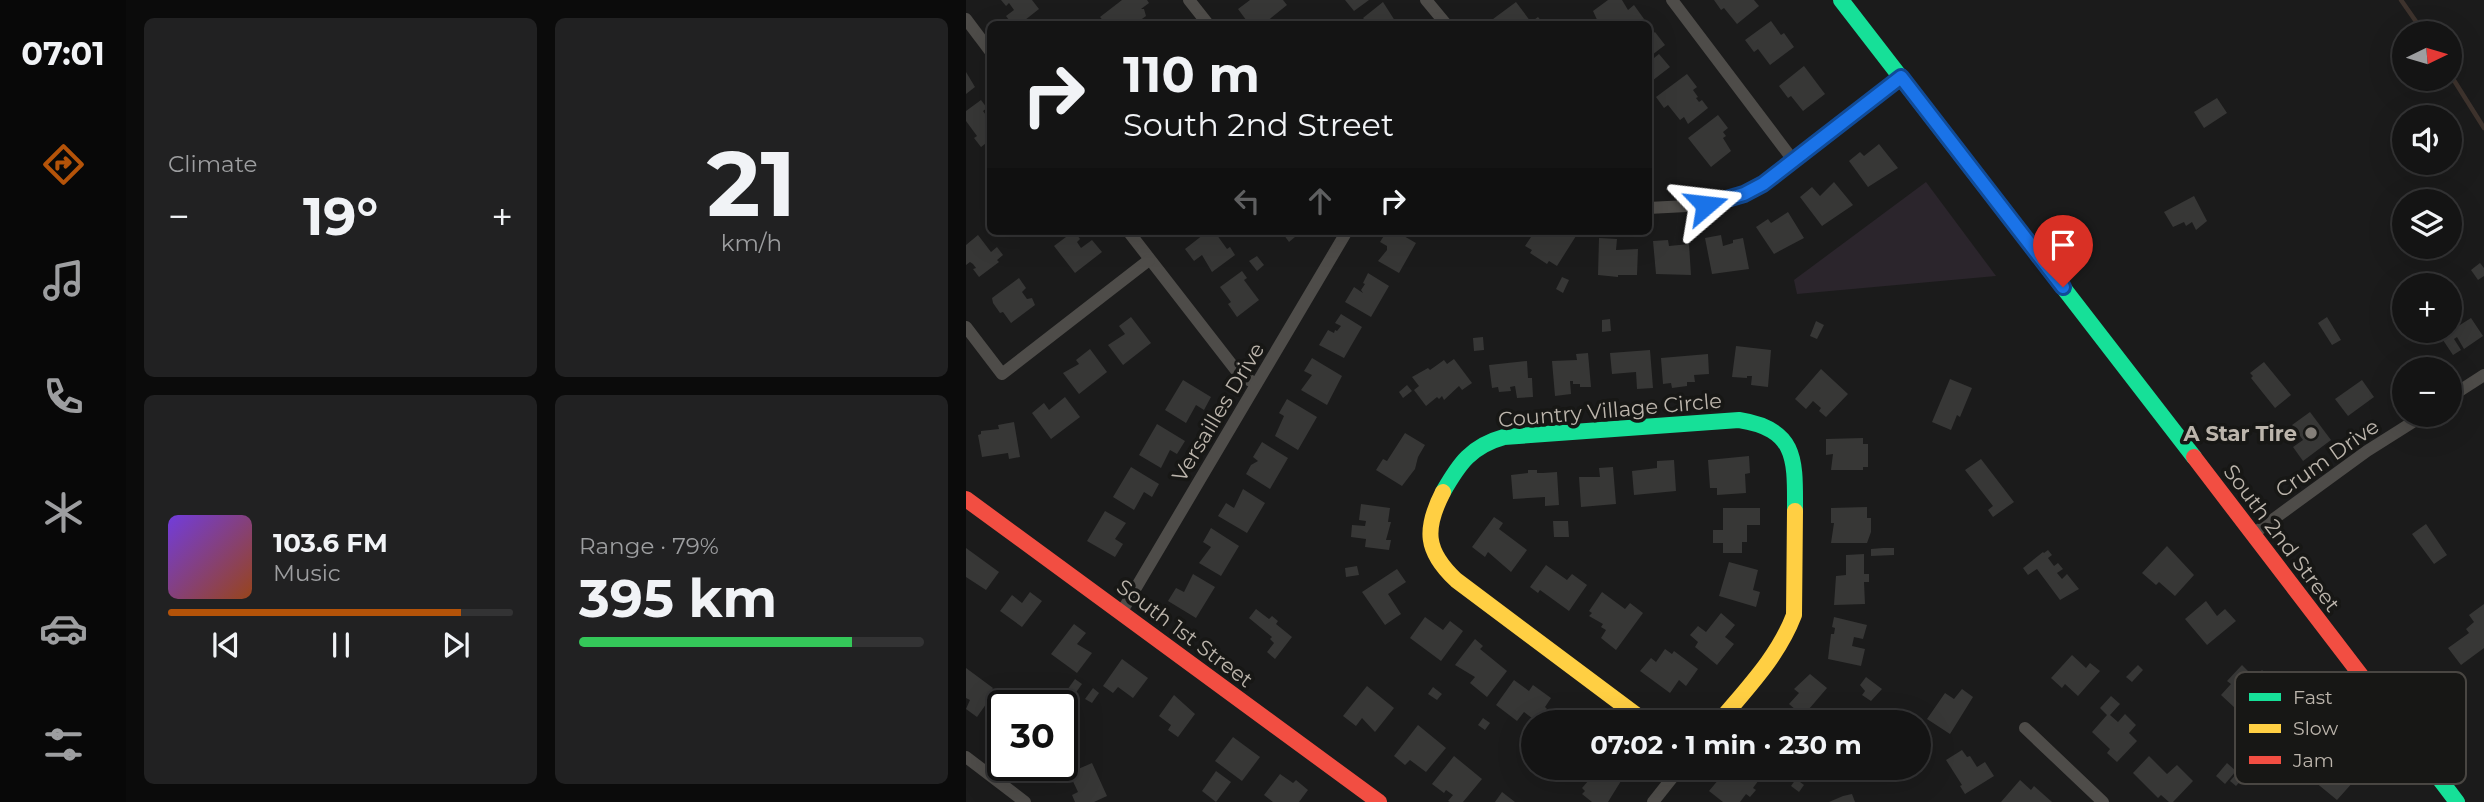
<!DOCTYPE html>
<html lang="en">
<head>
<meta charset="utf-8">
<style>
  body { margin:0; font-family:Montserrat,sans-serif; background:#212122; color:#f1f3f6; height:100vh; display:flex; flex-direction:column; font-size:26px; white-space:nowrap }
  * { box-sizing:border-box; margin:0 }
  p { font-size:23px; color:#9d9ea0 }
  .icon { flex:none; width:38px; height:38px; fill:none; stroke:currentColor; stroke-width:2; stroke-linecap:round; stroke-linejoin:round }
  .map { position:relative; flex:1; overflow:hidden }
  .side { display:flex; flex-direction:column; gap:18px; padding:18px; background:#0b0b0b; width:840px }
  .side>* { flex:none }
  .banner { position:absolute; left:21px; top:21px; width:665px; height:214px; border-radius:10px; box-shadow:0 7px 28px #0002,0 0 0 2px #333334; background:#141414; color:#f1f3f6; overflow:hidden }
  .needle { width:46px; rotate:85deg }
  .controls { position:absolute; left:1426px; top:21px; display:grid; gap:14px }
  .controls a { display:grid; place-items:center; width:70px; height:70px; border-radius:50%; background:#141414; box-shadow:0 7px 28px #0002,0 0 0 2px #333334; font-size:35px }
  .speed { position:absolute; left:21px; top:690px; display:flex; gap:14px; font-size:35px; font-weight:700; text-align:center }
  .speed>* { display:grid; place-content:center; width:91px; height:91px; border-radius:50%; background:#141414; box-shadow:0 7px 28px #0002,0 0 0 2px #333334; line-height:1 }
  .speed .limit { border:4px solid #111; border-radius:10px; background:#fff; color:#111 }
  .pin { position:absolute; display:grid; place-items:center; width:60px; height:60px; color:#fff; margin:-72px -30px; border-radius:50% 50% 50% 0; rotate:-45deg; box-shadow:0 0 7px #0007 }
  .pin .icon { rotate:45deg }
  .me { position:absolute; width:77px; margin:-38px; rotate:73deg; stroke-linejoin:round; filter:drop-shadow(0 0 5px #0008) }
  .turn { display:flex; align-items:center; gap:24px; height:147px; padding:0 21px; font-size:32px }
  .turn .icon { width:91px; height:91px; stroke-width:2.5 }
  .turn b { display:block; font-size:49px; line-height:60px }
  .lanes { display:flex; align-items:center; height:66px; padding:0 21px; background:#0003; justify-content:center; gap:35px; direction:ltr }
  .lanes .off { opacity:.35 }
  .big { font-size:52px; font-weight:700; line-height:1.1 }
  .side .card { flex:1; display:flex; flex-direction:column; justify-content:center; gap:10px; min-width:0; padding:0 24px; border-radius:10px; background:#212122 }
  .side .dial { align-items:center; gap:0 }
  .dial b { font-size:91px; line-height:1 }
  .song { display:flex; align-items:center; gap:21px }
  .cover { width:84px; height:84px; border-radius:10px; background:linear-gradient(135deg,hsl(260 70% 55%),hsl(20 70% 35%)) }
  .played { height:7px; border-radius:4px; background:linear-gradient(90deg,#b45309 85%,#333334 85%) }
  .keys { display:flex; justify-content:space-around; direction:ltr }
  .heat { display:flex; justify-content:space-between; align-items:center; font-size:38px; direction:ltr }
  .charge { height:10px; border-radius:5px; background:linear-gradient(90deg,#34c759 79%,#333334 0) }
  .side .tiles { flex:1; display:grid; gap:18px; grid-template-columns:repeat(2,1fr) }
  .trip { position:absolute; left:555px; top:710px; width:410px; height:70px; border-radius:35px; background:#141414; box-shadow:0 7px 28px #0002,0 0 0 2px #333334; font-weight:700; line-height:70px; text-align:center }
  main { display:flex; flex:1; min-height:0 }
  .menu { display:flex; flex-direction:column; width:126px; justify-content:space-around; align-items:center; background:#080808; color:#9d9ea0 }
  .menu .icon { width:49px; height:49px }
  .menu .current { color:#b45309 }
  .menu b { font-size:32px; color:#f1f3f6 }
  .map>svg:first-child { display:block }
  .green { fill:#2b252c }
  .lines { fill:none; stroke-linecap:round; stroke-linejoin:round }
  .stream { stroke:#3e332d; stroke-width:4.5 }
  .building { fill:#373736 }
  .street { stroke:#4e4c49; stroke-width:12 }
  .fast { stroke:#16e098; stroke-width:16 }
  .slow { stroke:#ffcf43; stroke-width:16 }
  .jam { stroke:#f24e42; stroke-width:16 }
  .route-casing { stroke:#114b97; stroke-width:18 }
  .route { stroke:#1a73e8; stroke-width:12 }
  .poi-dot { fill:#847f79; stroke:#171715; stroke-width:2.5 }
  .labels { text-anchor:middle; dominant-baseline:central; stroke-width:7; stroke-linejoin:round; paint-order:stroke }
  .street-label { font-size:21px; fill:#bcb5ac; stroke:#171715 }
  .poi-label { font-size:21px; font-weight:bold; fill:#bcb5ac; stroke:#171715; text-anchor:end }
  .key { fill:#171715; stroke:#494642; stroke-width:2 }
  .key-label { font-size:19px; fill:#bcb5ac }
</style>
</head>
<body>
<main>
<nav class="menu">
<b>07:01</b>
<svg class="icon current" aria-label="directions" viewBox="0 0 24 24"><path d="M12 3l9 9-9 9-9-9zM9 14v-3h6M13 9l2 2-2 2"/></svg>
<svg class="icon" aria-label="music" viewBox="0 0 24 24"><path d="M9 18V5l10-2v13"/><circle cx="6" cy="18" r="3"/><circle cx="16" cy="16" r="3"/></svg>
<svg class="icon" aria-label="phone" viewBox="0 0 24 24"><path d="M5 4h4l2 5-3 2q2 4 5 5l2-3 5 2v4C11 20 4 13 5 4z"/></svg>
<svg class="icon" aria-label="climate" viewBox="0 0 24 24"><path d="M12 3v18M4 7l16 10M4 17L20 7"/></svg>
<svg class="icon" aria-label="car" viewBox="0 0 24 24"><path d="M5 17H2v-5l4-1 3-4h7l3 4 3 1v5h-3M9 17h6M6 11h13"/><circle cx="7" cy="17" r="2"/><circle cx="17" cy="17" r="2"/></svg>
<svg class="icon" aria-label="filters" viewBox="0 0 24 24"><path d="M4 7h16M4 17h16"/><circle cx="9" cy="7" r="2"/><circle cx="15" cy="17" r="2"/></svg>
</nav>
<section class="side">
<div class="tiles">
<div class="card"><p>Climate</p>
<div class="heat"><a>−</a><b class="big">19°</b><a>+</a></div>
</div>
<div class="card dial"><b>21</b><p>km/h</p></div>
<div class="card">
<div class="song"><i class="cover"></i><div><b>103.6 FM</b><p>Music</p></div></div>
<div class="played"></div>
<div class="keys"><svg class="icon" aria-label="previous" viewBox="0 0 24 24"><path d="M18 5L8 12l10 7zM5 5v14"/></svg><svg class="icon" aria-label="pause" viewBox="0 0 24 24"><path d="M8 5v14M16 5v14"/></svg><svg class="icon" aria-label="next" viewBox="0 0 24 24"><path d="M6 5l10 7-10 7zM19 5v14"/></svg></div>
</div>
<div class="card"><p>Range · 79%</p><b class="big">395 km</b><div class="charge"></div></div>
</div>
</section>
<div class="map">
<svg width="1518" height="802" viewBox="0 0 1518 802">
  <rect width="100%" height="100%" fill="#1b1b1b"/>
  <polygon class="green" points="960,182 1030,276 831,294 828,280"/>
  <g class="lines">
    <g class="stream">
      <polyline points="1435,0 1458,33"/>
      <polyline points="1484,74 1518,128"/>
    </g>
  </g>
  <g class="building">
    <polygon points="35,0 66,0 73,9 54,24 46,24 40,16 48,10 43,3 40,6"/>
    <polygon points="156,0 181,0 183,3 175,9 178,9 180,16 169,24 140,24 134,17"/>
    <polygon points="284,0 317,0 321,5 300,22 300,24 283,24 272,9"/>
    <polygon points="379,0 403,0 388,11"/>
    <polygon points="642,0 656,0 662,10 668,5 678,19 672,24 633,24 627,11"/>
    <polygon points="748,0 788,0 793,6 771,24 758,8 755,10"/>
    <polygon points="417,2 431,24 402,24 397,18"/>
    <polygon points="550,2 565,22 572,17 578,24 525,24 523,22"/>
    <polygon points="805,21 815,35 818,33 828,47 804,65 792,49 788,52 779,40"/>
    <polygon points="689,32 699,45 686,55 688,58 693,54 704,67 682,84 682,37"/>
    <polygon points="838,66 859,94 837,111 825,96 822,98 813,86"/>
    <polygon points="0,72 9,87 0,94"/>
    <polygon points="721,74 731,87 727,90 732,97 730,98 733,102 736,100 742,108 722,124 718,117 714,120 702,105 698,108 690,97"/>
    <polygon points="1251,98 1261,113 1238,128 1228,112"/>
    <polygon points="15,100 21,108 17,111 24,121 24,140 15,147 8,138 11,136 0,121 0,111"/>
    <polygon points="752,115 762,128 757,132 760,136 757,138 765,151 745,167 722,138"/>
    <polygon points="913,144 932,168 902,187 883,161 894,152 898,156"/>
    <polygon points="868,182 887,205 856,226 834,197 846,187 854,196"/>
    <polygon points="1228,196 1241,221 1230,230 1226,222 1220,226 1218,222 1207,227 1198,212"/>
    <polygon points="822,212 838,238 808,254 790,227 802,219 805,223"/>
    <polygon points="108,231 114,239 111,242 115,248 126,240 136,252 109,273 88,246"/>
    <polygon points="242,231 248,231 261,249 264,247 269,255 246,272 236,255 228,261 219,249"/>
    <polygon points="315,231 336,231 323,242"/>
    <polygon points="421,231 429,231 450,243 433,273 412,261 421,250 421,246 414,242"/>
    <polygon points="569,231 584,231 583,232 590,237 593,231 602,231 610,236 591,266 583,261 581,264 564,253 566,250 559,246"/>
    <polygon points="12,235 25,252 31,247 37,255 31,260 33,262 13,277 7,269 10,268 7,264 4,262 0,265 0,245"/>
    <polygon points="755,235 757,246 767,243 767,240 777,238 783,269 746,274 739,238"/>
    <polygon points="633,238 651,239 650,250 672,249 671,275 652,275 652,277 632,275"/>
    <polygon points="702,240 703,246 723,244 725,275 690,274 687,241"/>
    <polygon points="291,256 298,265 291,271 283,261"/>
    <polygon points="1514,263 1518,268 1518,276 1512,280 1505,270"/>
    <polygon points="276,271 281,278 278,280 293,300 271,317 262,304 265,302 254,287"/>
    <polygon points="402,273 423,286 405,317 379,302 388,287 397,293 395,290 399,284 397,283"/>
    <polygon points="596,277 603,280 597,293 590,289"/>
    <polygon points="53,278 60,288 56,292 61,299 66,298 69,305 45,323 37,312 34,313 27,303 26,298"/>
    <polygon points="375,314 396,327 378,358 353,345 362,330 368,333 369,330 371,331 375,326 369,323"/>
    <polygon points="165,317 185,343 157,365 142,345 159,334 153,326"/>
    <polygon points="1361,317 1375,340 1366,345 1352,323"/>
    <polygon points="1505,318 1517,336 1498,349 1491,337 1488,339 1495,350 1487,355 1475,337"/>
    <polygon points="644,319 645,331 636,332 636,320"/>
    <polygon points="850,321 858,325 851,339 844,336"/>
    <polygon points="517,337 518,350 508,351 507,338"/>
    <polygon points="770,346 805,350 802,387 785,385 786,376 781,376 781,378 766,377"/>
    <polygon points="124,349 141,372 113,394 97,373 113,364 110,360"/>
    <polygon points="684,350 687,388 671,389 670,372 646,374 644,353"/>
    <polygon points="622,353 625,387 614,387 614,384 607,384 607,381 604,381 605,394 589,396 586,361 611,360 610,354"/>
    <polygon points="742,354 743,374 728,375 729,382 721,382 721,386 706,388 705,383 697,384 695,358"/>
    <polygon points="346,358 376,376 361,405 335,390 346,375 338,371"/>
    <polygon points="488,359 506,383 496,390 493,386 478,400 476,396 473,399 471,397 460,406 448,390 453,386 446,377 462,368 464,370 478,360 481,364"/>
    <polygon points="561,361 562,378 566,378 567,397 551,398 549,386 544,387 545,391 533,392 532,387 526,388 523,365"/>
    <polygon points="1298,362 1325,395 1309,408 1285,378 1287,376 1284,373"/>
    <polygon points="855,369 882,394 860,417 853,411 855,408 847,401 840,409 829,399"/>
    <polygon points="984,379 1006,388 994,417 991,415 985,430 966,422"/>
    <polygon points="217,380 245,397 238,410 230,405 220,423 199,410"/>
    <polygon points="1396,380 1408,397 1382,416 1369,399"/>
    <polygon points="441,385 446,391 437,398 433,392"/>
    <polygon points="99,397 114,417 85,439 66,413 78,403 83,410"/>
    <polygon points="321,399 351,417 332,450 309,436 318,416 313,413"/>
    <polygon points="1344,412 1365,440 1337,461 1327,447 1337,440 1326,425"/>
    <polygon points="48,422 54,457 43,459 42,453 16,457 12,435 15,434 15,431 33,429 32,425"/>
    <polygon points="191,424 219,441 211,454 204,450 195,468 173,455"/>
    <polygon points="439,433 459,445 452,457 449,469 436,486 410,470 417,459 421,461"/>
    <polygon points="897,438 897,444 902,444 902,467 897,467 897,470 865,470 867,454 860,455 860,439"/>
    <polygon points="296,442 322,458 304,489 280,474 285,465 292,461 287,457"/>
    <polygon points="783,456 784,473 779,474 780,493 751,495 751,488 744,488 742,460"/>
    <polygon points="1015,459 1048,502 1027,517 1022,510 1027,506 999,470"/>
    <polygon points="708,460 710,491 668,495 666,471 691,468 691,461"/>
    <polygon points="165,467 193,484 186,497 178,492 168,510 147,497"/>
    <polygon points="647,467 650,504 615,507 613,477 634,477 633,468"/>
    <polygon points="562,470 571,470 571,473 577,473 591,472 593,505 579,506 579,497 547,499 545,475 562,473"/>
    <polygon points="277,489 299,503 281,533 252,516 260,503 268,508"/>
    <polygon points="395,504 424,508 422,522 425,522 420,540 425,540 423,550 399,547 400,539 385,537 386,525 399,526 400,521 393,520"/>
    <polygon points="901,507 901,518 905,518 905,532 901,543 865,543 868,523 865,523 865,508"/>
    <polygon points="757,508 794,508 794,525 781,525 781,542 776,542 776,553 757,553 757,543 747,543 747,530 757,530"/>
    <polygon points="139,511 160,523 149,539 157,544 149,557 121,541"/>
    <polygon points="528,517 537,523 533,529 561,550 545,572 522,552 519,557 506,547"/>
    <polygon points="587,521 602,521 603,537 588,537"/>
    <polygon points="1460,524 1481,555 1468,564 1446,534"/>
    <polygon points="245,528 273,546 255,576 233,563 245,547 237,542"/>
    <polygon points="1201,546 1228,575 1209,596 1193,582 1190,585 1176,573"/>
    <polygon points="0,548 33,572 20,590 0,577"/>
    <polygon points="917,548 928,548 928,555 905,556 905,549"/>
    <polygon points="1082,550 1086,555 1082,558 1088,566 1092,563 1097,569 1091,573 1096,579 1101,574 1113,589 1094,600 1071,569 1062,575 1057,568 1077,552 1078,553"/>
    <polygon points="898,554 898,574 903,574 903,582 898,582 899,604 868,605 870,576 880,575 880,555"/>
    <polygon points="763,562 792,570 787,590 794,592 790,607 753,596"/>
    <polygon points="580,565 601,580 606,574 621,585 603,611 574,590 572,593 564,587"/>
    <polygon points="391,566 393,575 380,577 379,568"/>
    <polygon points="431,569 440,582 422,594 435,614 419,625 396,592"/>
    <polygon points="227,574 249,587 230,618 202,601 210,588 218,592"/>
    <polygon points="64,592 76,601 56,627 34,611 46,595 56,603"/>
    <polygon points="636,592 659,609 664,603 677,613 650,650 635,638 640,630 635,627 637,624 623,616 626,613 623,611"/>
    <polygon points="1240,601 1251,616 1259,609 1270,621 1241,645 1219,619"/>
    <polygon points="1518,604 1518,648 1495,665 1482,648 1503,633 1500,629 1508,622 1503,615"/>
    <polygon points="290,609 303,619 306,616 312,621 310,624 326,637 309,659 301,652 308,643 304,639 306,637 283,618"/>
    <polygon points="755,613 769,625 759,637 768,644 751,665 729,647 732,642 724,635 732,626 740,632"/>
    <polygon points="459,617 477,630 484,621 497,631 475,661 444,638"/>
    <polygon points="868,617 901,625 897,639 888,637 886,646 899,649 895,666 862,659 865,634 868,634 869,628 866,627"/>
    <polygon points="108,624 120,633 111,644 126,653 111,673 85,654"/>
    <polygon points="509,639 517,646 514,649 541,671 521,697 504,683 509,677 489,665"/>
    <polygon points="699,649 706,654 708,651 732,669 720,686 713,680 704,693 674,671 685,658 690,662"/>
    <polygon points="1106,655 1120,668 1124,663 1134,671 1112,696 1099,684 1096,688 1085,678"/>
    <polygon points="156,659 182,678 167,698 152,687 147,693 137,686"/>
    <polygon points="1172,665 1177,670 1166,682 1160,677"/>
    <polygon points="1276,665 1289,678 1296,670 1312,686 1291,709 1279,697 1269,708 1255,695 1265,684 1261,681"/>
    <polygon points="0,668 27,688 20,698 23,700 11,717 0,709 4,700 0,698"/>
    <polygon points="844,674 861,688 837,716 823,704 833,693 828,689"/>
    <polygon points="900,677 916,689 905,701 896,695 899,691 894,685"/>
    <polygon points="109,679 116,684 106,698 99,693"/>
    <polygon points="548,680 563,691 567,685 585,698 579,707 581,709 571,722 558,712 551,721 530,705"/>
    <polygon points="401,686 428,708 409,732 396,718 390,726 377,716"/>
    <polygon points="467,687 476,694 471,700 462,694"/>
    <polygon points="127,688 133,693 126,703 119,699"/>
    <polygon points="996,689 1007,697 984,734 961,719 979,693 988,699"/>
    <polygon points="208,695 229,714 212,737 202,730 205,725 193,716"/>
    <polygon points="1145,696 1154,704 1144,715 1152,722 1159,714 1170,725 1163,733 1171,741 1151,762 1141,753 1144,749 1126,732 1141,715 1134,708"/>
    <polygon points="596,708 609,719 612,723 585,723"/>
    <polygon points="517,718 524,723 519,730 512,725"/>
    <polygon points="452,725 480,748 460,772 444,760 439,765 428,756"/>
    <polygon points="267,737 294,757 276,781 249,761"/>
    <polygon points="996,750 1001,757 1004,756 1011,767 1019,762 1028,776 999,794 994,786 996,785 980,760"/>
    <polygon points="1366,751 1378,762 1372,768 1388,781 1371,800 1343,777"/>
    <polygon points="488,756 516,779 497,802 484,802 482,801 487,795 480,790 478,793 466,784"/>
    <polygon points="1183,756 1201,774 1211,765 1227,781 1207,802 1203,802 1195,795 1192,798 1167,773"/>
    <polygon points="126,763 141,796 128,802 109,802 106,795 112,792 103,773"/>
    <polygon points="1261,763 1270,771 1259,784 1250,776"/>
    <polygon points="632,768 663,768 642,802 626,802 616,794 619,791 616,788 623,780 624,781"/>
    <polygon points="779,768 792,768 798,773 787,788 790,790 784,797 780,794 774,802 757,802 743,791 753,779 756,781 765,770 772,776"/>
    <polygon points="250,771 265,782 250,802 236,791"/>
    <polygon points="1271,773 1277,778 1270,786 1264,781"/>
    <polygon points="314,774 327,783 330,780 342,790 333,802 307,802 298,795"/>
    <polygon points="830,779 838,785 833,792 825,786"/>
    <polygon points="1054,780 1065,790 1068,786 1086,802 1035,802"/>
    <polygon points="536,792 549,802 529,802"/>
    <polygon points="886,794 889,802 863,802 877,796"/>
  </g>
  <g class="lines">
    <g class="street">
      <polyline points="223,0 242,24"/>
      <polyline points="460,0 480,24"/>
      <polyline points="706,0 827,160"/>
      <polyline points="0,19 24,51"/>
      <polyline points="682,208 740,205 778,194 808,176 935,77"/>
      <polyline points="162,231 273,374 290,384"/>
      <polyline points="0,327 36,374 183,260"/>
      <polyline points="1484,397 1518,375"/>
      <polyline points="1287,534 1401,451 1458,415"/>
      <polyline points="155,613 381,231"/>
      <polyline points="1059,728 1137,802"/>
      <polyline points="0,757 59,802"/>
      <polyline points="687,802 714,768"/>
    </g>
    <g class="fast">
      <polyline points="875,0 1228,457"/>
      <path d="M477,492C493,464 505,446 538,437L773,420C832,429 829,461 829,511"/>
      <polyline points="1397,678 1491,802"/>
    </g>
    <g class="slow">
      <path d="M477,492C458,529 459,551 490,580L681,723"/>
      <path d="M752,723C781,688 812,657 828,615L829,511"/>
    </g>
    <g class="jam">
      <polyline points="1228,457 1397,678"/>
      <polyline points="0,499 413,802"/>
    </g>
  </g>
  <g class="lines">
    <g class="route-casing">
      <polyline id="route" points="740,205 778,194 797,184 935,77 1097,287"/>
    </g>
    <use href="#route" class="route"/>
  </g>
  <circle class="poi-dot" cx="1345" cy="433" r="7"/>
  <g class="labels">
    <g class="street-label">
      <text transform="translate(644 410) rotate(-5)">Country Village Circle</text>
      <text transform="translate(252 412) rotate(-59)">Versailles Drive</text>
      <text transform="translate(1361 458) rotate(-35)">Crum Drive</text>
      <text transform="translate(1316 538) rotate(53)">South 2nd Street</text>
      <text transform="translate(219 633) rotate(37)">South 1st Street</text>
    </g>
    <g class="poi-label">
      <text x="1331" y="433">A Star Tire</text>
    </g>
  </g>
  <rect x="1269" y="672" width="231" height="112" rx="10" class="key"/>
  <rect x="1283" y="693" width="32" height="8" fill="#16e098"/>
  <rect x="1283" y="724" width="32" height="9" fill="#ffcf43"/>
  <rect x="1283" y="756" width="32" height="8" fill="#f24e42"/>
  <g class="key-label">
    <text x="1327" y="704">Fast</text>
    <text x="1327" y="735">Slow</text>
    <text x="1327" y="767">Jam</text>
  </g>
</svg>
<div class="controls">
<a><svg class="needle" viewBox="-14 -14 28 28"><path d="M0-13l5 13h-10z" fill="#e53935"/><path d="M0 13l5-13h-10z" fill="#9d9ea0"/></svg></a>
<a><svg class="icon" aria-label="sound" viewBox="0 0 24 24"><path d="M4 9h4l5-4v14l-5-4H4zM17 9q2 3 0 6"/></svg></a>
<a><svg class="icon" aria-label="layers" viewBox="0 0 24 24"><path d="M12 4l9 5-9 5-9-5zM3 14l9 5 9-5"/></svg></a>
<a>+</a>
<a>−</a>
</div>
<div class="speed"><div class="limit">30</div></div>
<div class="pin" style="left:1097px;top:287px;background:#d93025"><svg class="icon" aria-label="arrive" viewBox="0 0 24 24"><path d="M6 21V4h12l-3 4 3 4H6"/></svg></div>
<svg class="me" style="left:740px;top:205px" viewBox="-20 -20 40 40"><path d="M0-17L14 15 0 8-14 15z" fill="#1a73e8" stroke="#fff" stroke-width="4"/></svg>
<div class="trip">07:02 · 1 min · 230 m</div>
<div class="banner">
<div class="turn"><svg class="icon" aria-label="right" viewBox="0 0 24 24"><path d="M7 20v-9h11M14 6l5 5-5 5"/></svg><div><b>110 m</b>South 2nd Street</div></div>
<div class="lanes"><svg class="icon off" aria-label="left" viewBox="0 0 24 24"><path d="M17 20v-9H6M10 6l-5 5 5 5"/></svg><svg class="icon off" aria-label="ahead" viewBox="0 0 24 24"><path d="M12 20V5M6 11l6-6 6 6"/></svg><svg class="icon" aria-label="right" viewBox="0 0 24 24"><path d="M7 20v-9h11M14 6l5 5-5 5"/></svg></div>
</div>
</div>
</main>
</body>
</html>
